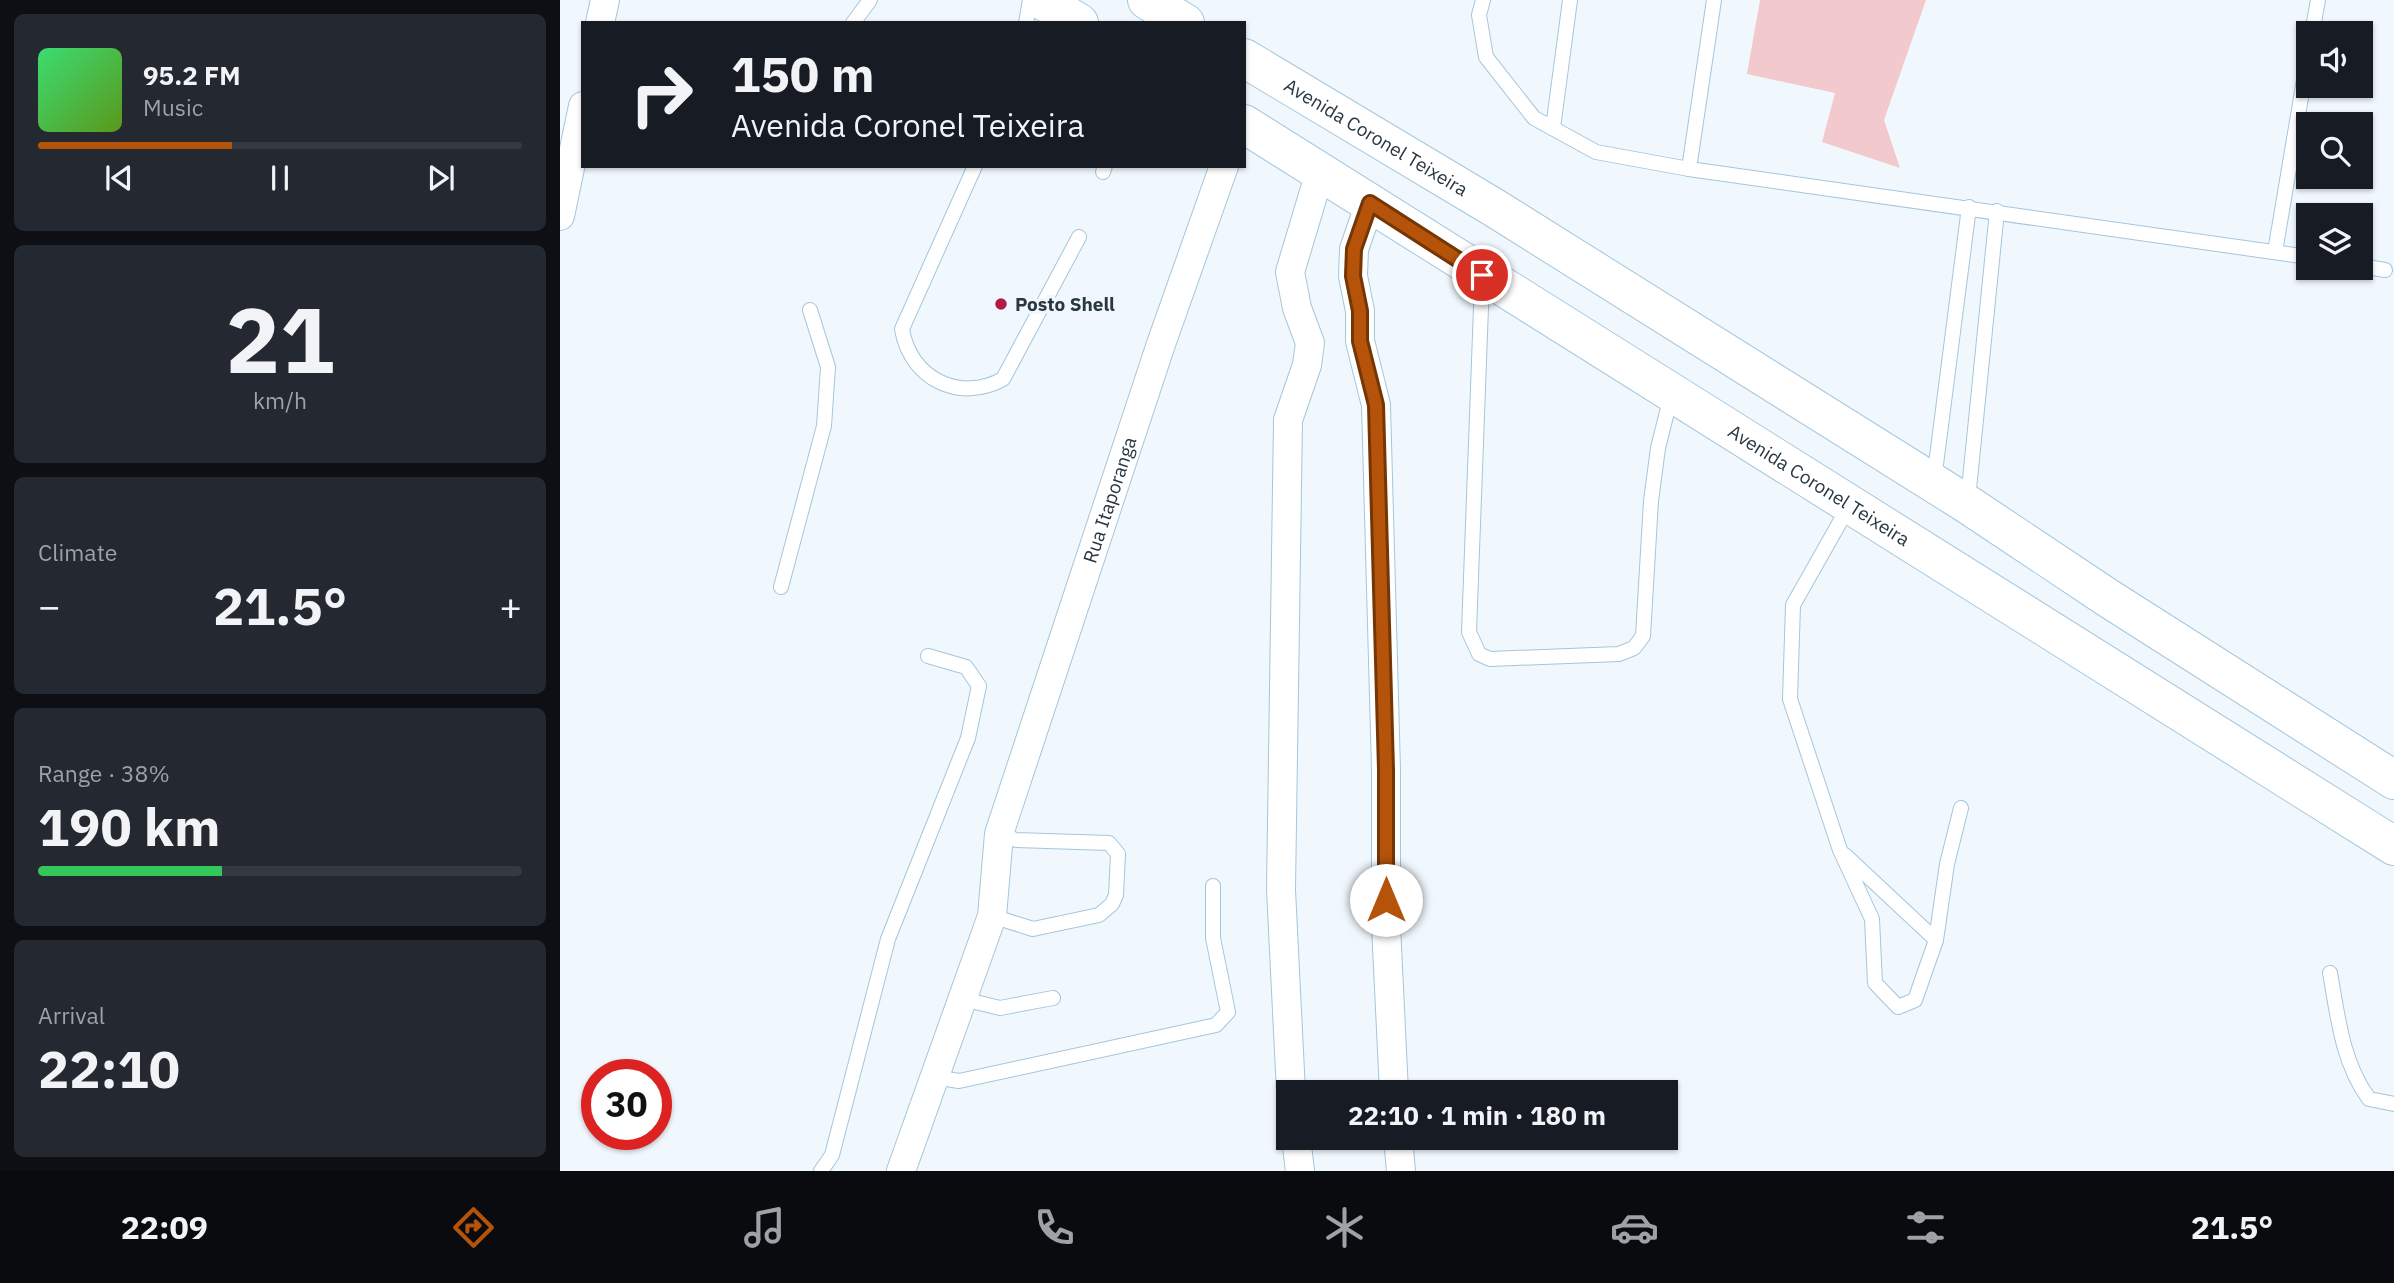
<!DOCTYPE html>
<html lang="en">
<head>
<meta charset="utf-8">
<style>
  body { margin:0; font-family:"IBM Plex Sans",sans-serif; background:#242831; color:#f1f3f6; height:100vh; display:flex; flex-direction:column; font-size:26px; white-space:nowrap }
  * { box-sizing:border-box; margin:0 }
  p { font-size:23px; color:#9ea1a6 }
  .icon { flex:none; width:38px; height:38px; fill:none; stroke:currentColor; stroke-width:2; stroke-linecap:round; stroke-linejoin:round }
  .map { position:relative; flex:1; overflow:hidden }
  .panel { display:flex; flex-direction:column; gap:14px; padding:14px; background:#0d0f14; width:560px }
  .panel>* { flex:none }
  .hud { position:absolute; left:21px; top:21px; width:665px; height:147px; border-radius:0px; box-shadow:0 2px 5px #0004; background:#171b24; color:#f1f3f6; overflow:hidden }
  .tools { position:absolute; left:1736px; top:21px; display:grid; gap:14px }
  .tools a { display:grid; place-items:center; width:77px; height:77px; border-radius:0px; background:#171b24; box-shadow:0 2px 5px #0004; font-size:35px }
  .speed { position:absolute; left:21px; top:1059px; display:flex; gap:14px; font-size:35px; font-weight:700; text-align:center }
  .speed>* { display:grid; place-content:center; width:91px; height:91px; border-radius:50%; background:#171b24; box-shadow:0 2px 5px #0004; line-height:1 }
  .speed .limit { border:10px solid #d22; background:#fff; color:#111 }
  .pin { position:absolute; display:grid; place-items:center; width:60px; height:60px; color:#fff; margin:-30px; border:4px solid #fff; border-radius:50%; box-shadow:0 2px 7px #0007 }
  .me { position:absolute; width:77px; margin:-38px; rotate:0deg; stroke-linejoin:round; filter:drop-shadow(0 0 5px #0008) }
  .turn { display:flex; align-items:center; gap:24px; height:147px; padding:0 35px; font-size:32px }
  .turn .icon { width:91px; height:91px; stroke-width:2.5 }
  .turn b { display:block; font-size:49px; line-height:60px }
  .big { font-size:52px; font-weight:700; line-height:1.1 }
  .panel .tile { flex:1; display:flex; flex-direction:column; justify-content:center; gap:10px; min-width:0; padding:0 24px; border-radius:10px; background:#242831 }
  .panel .dial { align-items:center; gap:0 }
  .dial b { font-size:91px; line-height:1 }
  .song { display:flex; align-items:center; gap:21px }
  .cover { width:84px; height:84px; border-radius:10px; background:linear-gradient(135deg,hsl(140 70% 55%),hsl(90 70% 35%)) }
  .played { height:7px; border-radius:4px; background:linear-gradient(90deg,#b45309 40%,#363941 40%) }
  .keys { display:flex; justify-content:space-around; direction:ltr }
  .heat { display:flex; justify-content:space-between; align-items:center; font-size:38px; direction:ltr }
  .charge { height:10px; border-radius:5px; background:linear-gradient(90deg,#34c759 38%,#363941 0) }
  .trip { position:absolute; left:716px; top:1080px; width:402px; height:70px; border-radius:0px; background:#171b24; box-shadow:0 2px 5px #0004; font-weight:700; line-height:70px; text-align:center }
  .dock { display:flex; height:112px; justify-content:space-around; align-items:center; background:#090b0e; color:#9ea1a6 }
  .dock .icon { width:49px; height:49px }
  .dock .on { color:#b45309 }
  .dock b { font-size:32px; color:#f1f3f6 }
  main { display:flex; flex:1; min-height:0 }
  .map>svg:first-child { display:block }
  .green { fill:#f2c9cc }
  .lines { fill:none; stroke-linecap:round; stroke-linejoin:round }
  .service-casing { stroke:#a4c6dd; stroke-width:16 }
  .minor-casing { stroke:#a4c6dd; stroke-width:30 }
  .trunk-casing { stroke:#a4c6dd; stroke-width:40 }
  .service { stroke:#fff; stroke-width:14 }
  .minor { stroke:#fff; stroke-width:28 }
  .trunk { stroke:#fff; stroke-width:38 }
  .route-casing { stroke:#753606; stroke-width:18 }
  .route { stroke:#b45309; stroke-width:12 }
  .poi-dot { fill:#af1c45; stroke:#f1f8fd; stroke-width:2.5 }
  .labels { text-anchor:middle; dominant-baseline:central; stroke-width:7; stroke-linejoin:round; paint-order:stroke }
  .street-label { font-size:19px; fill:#293740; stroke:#f1f8fd }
  .poi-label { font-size:19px; font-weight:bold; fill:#293740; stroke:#f1f8fd; text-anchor:start }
</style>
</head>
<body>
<main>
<section class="panel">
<div class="tile">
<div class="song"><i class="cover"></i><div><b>95.2 FM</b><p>Music</p></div></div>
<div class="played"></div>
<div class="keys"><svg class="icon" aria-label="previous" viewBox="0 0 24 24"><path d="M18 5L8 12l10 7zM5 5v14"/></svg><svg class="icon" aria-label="pause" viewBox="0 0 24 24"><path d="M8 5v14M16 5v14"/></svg><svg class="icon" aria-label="next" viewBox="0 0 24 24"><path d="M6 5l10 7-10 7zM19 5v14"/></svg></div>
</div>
<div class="tile dial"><b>21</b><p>km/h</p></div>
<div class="tile"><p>Climate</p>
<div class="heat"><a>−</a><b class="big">21.5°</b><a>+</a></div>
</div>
<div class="tile"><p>Range · 38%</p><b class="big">190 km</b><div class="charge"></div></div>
<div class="tile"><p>Arrival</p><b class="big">22:10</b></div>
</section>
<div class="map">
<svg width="1834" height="1171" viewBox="0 0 1834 1171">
  <rect width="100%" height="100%" fill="#f1f8fd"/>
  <polygon class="green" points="1200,0 1366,0 1324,120 1340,168 1262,142 1275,93 1187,74"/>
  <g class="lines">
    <g class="service-casing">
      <g id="service">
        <polyline points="923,0 919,15 926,57 974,118 1036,152 1129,169 1748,257"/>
        <polyline points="293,23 310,0"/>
        <polyline points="466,23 470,0"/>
        <polyline points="1752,33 1758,0"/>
        <polyline points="993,128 1010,0"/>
        <path d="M415,166L342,329C350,379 400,403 443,379L519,237"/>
        <polyline points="1129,169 1154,0"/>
        <polyline points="543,172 545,166"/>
        <polyline points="1715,252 1748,56"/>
        <polyline points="1801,266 1825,270"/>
        <polyline points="922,280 909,632 919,654 930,659 1059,654 1074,648 1083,636 1091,501 1098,448 1111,396"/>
        <polyline points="1374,480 1409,207"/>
        <polyline points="1408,499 1437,211"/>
        <polyline points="1289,506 1233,605 1230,699 1280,850 1312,919 1315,983 1338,1007 1355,1000 1376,940 1387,864 1401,808"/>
        <polyline points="221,587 264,426 268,367 250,310"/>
        <polyline points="1285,855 1376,940"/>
        <polyline points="432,916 473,929 539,915 552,904 556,895 558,854 549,843 456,840 439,834"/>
        <path d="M1770,973C1778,1017 1782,1062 1809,1099L1834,1104"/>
        <polyline points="403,999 440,1008 493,998"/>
        <polyline points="374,1077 399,1081 656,1025 668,1012 653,938 653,886"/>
        <polyline points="261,1171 272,1155 328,939 408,738 419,686 406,667 368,656"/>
      </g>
    </g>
    <g class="minor-casing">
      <g id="minor">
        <polyline points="40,23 45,0"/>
        <polyline points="810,203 794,249 793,276 800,311 800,341 816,405 826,770 826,926 834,1092"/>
        <polyline points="0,216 23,106"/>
        <polyline points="731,1092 721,890 728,420 747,365 750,343 737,308 730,272 760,172"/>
        <polyline points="736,1138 740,1171"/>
        <polyline points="838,1138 841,1171"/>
        <path id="s1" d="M341,1171L432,916L439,834L601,344L664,166"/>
      </g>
    </g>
    <g class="trunk-casing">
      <g id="trunk">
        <polyline points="482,0 519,23"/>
        <polyline points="587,0 625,23"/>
        <path id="s2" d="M684,58L933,207L1407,504L1548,598L1834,780"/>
        <path id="s3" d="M684,124L1834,846"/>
      </g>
    </g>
    <use href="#service" class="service"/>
    <use href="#minor" class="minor"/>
    <use href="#trunk" class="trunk"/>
  </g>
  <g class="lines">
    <g class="route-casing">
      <polyline id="route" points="826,900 826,770 816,405 800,341 800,311 793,276 794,249 810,203 922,275"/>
    </g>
    <use href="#route" class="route"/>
  </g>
  <circle class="poi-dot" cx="441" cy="304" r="7"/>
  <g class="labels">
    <g class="street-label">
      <text stroke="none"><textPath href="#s2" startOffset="154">Avenida Coronel Teixeira</textPath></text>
      <text stroke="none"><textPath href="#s3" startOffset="679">Avenida Coronel Teixeira</textPath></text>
      <text stroke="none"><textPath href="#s1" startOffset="705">Rua Itaporanga</textPath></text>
    </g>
    <g class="poi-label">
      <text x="455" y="304">Posto Shell</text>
    </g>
  </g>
</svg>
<div class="tools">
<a><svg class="icon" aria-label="sound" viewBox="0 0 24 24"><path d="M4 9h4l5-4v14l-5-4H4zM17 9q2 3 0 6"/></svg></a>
<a><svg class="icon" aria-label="search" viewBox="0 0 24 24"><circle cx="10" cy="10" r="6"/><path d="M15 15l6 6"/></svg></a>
<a><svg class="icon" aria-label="layers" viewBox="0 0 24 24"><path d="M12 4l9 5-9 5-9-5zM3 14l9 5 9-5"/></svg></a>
</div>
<div class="speed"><div class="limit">30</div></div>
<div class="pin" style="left:922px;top:275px;background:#d93025"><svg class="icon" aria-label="arrive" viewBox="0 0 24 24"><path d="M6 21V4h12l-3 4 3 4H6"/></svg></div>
<svg class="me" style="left:826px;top:900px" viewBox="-20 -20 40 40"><circle r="19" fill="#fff"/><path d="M0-13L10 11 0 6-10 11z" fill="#b45309"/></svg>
<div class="trip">22:10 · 1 min · 180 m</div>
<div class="hud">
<div class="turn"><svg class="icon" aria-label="right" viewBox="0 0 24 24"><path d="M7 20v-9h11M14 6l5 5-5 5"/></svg><div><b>150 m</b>Avenida Coronel Teixeira</div></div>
</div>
</div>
</main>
<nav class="dock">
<b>22:09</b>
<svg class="icon on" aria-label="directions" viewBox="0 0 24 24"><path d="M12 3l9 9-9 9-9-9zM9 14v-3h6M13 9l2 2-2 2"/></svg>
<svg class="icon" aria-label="music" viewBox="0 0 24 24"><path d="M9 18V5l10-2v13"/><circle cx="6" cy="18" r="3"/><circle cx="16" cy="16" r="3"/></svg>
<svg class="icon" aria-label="phone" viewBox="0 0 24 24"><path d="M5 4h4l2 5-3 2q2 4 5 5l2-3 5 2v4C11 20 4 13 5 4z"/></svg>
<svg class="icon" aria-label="climate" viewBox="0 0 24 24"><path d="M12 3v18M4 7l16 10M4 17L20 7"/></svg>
<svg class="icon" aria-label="car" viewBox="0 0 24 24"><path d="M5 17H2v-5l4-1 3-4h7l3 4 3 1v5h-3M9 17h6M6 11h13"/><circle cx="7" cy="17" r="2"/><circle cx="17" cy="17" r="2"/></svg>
<svg class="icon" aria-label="filters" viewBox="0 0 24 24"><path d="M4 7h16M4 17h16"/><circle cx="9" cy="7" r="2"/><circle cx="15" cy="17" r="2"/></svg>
<b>21.5°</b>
</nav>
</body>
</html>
